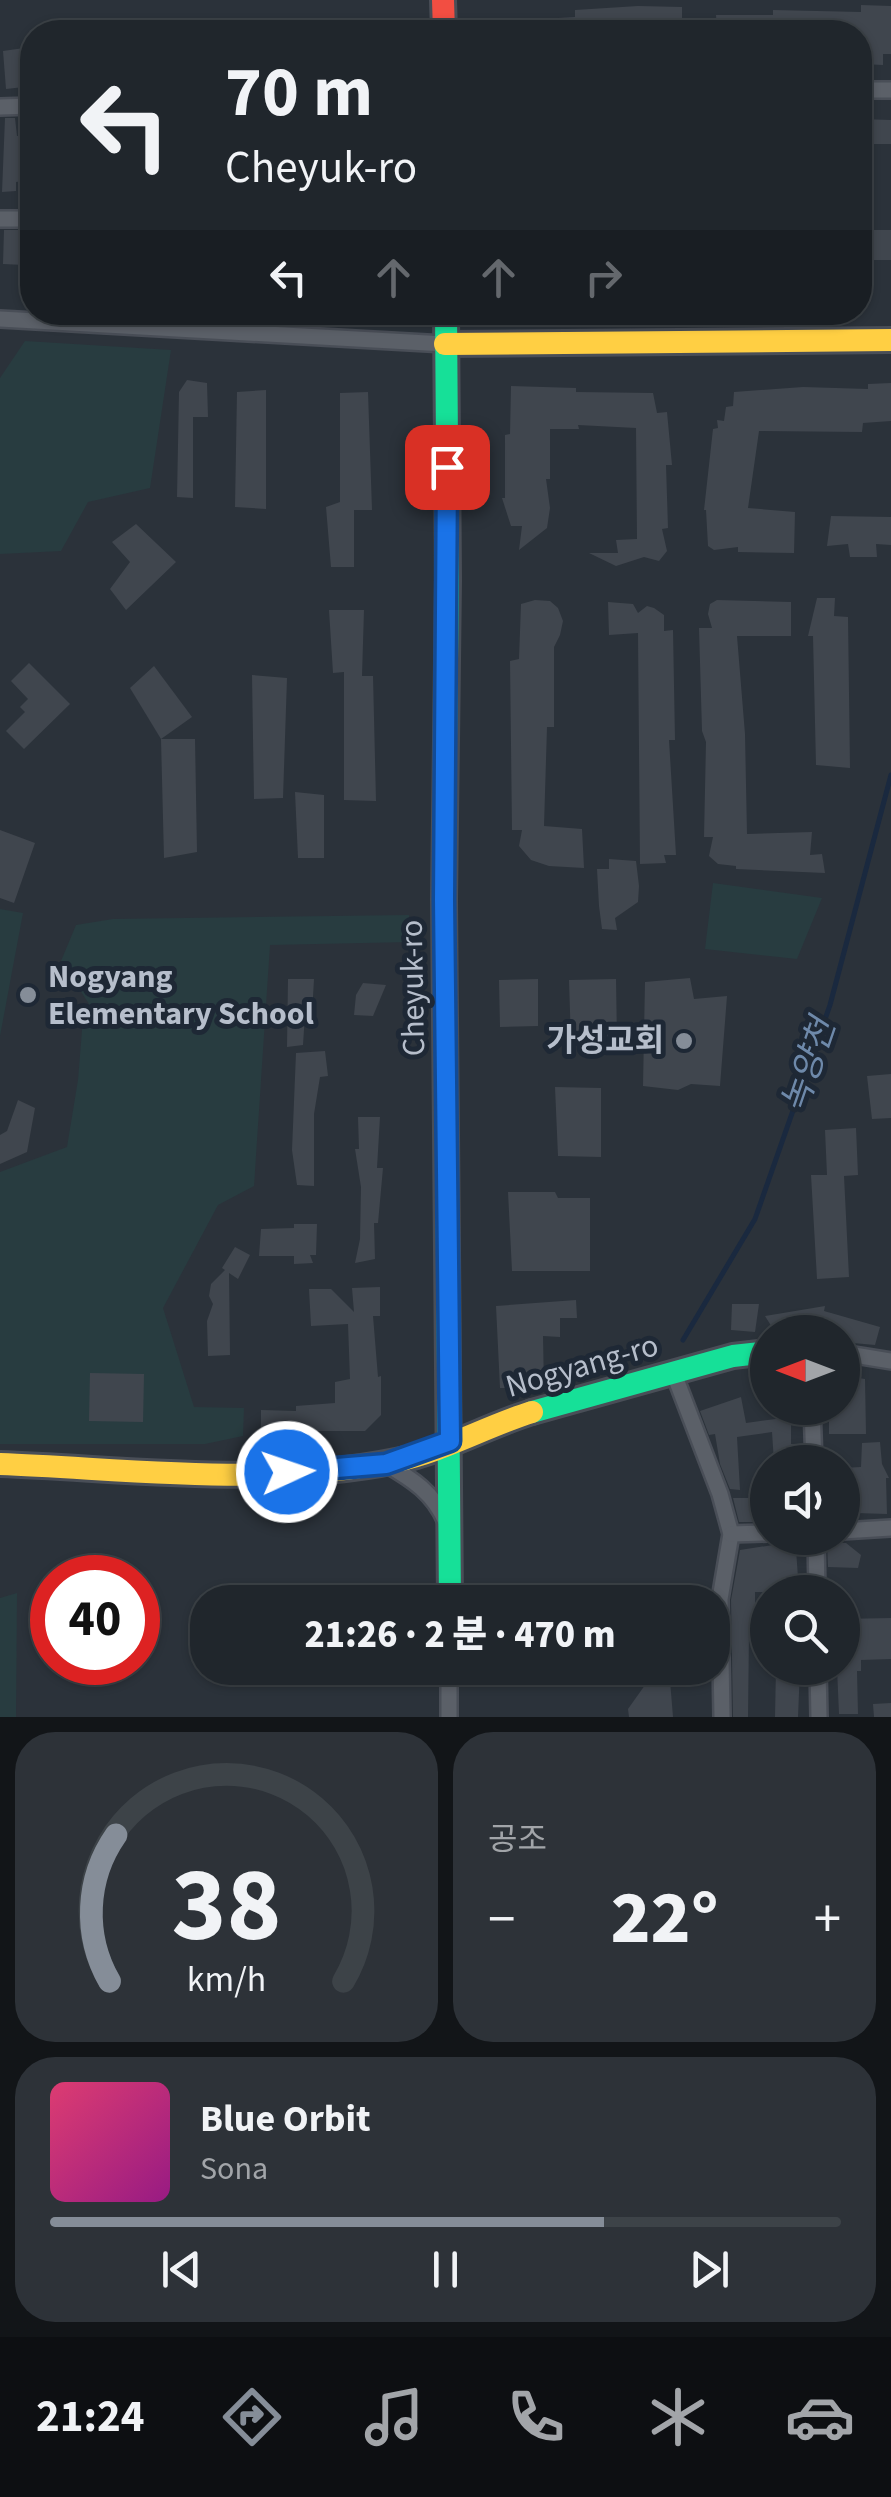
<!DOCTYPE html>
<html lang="ko">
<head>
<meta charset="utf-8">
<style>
  body { margin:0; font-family:"Source Sans 3","Noto Sans KR",sans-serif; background:#2d3238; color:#f1f3f6; height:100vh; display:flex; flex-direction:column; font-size:38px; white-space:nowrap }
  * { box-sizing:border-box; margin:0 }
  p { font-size:32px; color:#a2a5a9 }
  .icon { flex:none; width:55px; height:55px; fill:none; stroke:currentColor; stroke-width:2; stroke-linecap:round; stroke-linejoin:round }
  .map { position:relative; height:1717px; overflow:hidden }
  .panel { display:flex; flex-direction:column; gap:15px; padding:15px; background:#121518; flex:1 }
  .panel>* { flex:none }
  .guide { position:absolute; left:20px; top:20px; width:852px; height:305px; border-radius:40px; box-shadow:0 2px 8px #0004,0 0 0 2px #3d4348; background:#20262c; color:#f1f3f6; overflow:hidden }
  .needle { width:65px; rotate:270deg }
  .controls { position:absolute; left:750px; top:1315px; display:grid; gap:20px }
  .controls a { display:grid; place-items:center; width:110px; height:110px; border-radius:50%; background:#20262c; box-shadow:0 2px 8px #0004,0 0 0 2px #3d4348; font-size:50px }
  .speed { position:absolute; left:30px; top:1555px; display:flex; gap:20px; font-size:50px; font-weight:700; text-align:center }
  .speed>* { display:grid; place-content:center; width:130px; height:130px; border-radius:50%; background:#20262c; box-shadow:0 2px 8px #0004,0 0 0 2px #3d4348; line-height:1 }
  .speed .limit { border:15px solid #d22; background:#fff; color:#111 }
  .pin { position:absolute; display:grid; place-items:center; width:85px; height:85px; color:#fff; margin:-42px; border-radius:20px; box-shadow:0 5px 15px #0006 }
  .me { position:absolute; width:110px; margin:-55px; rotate:87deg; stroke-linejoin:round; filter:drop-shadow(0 0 8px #0008) }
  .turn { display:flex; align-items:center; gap:35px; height:210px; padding:0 40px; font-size:45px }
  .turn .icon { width:130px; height:130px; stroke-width:2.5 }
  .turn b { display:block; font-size:70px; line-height:85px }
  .lanes { display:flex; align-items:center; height:95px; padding:0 40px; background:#0003; justify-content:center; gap:50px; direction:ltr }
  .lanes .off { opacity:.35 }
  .big { font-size:75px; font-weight:800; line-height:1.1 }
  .panel .card { flex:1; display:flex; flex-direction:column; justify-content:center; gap:15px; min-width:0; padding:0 35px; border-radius:40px; background:#2d3238 }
  .panel .dial { align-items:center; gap:0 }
  .dial svg { height:260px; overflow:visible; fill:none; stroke:#3d4348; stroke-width:7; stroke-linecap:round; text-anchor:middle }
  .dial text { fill:#f1f3f6; stroke:none }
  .song { display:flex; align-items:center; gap:30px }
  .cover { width:120px; height:120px; border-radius:15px; background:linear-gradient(135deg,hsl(340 70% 55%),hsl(310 70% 35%)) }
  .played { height:10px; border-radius:5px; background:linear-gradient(90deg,#858d98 70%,#3d4348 70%) }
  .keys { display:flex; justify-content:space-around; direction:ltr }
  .heat { display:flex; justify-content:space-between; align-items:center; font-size:55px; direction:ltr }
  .panel .tiles { flex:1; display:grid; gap:15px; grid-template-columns:1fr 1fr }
  .card:last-child { grid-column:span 2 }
  .trip { position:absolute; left:190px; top:1585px; width:540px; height:100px; border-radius:40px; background:#20262c; box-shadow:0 2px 8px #0004,0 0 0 2px #3d4348; font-weight:800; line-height:100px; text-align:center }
  .menu { display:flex; height:160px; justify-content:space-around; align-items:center; background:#0d0f12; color:#a2a5a9 }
  .menu .icon { width:70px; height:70px }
  .menu .active { color:#858d98 }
  .menu b { font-size:45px; color:#f1f3f6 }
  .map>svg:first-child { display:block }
  .green { fill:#283c40 }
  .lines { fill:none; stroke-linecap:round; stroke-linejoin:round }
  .stream { stroke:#1a293f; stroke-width:5 }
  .building { fill:#40464e }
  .street-casing { stroke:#494e57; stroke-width:20 }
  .fast-casing { stroke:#494e57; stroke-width:28 }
  .slow-casing { stroke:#494e57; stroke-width:28 }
  .jam-casing { stroke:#494e57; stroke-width:28 }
  .street { stroke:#5b6068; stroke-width:15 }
  .fast { stroke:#16e098; stroke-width:22 }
  .slow { stroke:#ffcf43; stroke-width:22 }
  .jam { stroke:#f24e42; stroke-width:22 }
  .route-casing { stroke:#114b97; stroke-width:25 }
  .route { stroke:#1a73e8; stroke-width:18 }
  .poi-dot { fill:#858d98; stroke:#1e2835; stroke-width:4 }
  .labels { text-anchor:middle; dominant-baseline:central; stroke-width:10; stroke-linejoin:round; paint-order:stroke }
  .poi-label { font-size:32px; font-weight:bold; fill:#b6becb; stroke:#1e2835; text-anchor:start }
  .street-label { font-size:32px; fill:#b6becb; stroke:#1e2835 }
  .water-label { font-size:35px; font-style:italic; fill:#6e89aa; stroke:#1e2835 }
</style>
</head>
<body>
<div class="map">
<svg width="891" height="1717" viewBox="0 0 891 1717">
  <rect width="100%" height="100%" fill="#2b323a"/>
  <g class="green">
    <polygon points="25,341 171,350 150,488 88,502 61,551 0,554 0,378"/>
    <polygon points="713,883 822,898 797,959 705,949"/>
    <polygon points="0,909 23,913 0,1036"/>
    <polygon points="409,915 410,942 270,945 254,1186 218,1205 163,1308 194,1407 244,1408 243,1436 205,1444 0,1444 0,1172 67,1147 78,1080 84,1005 89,1004 61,961 76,925 113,919"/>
    <polygon points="17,1593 16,1717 0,1717 0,1598"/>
  </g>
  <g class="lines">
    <polyline class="stream" points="683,1340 755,1219 830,1005 891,775"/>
  </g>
  <g class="building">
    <polygon points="861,5 891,6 891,54 883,54 883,65 861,64 860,32 717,32 716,15 773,15 773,10 861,12"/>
    <polygon points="638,6 682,7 682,32 492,32 492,22 575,17 575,10"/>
    <polygon points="24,48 24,87 6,89 3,51"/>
    <polygon points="5,118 15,118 17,136 25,136 23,181 16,182 16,191 2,192"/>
    <polygon points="860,119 891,120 891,144 860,144"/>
    <polygon points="4,230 20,230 24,265 3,264"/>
    <rect x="860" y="230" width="31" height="30"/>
    <polygon points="187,380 207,383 208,417 193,417 193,498 177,497 179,392"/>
    <polygon points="891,383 891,421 863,423 862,432 759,431 748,508 795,512 794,553 738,552 738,547 714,550 708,546 706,510 704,510 713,429 718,428 717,420 724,421 726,407 733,406 734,392 803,387 868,389 868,384"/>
    <polygon points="511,386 576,388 576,392 653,393 657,413 667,412 672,465 666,465 668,528 662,529 667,551 659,561 644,557 616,566 589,553 618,553 616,540 637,539 636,428 578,425 579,429 550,429 550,479 546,479 550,508 547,528 519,550 522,526 511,526 502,498 505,498 505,435 510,434"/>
    <polygon points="266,390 266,509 235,507 237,392"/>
    <polygon points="368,392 372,510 354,510 354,567 331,567 326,507 340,502 340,393"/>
    <polygon points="831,516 891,517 891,545 876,544 877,557 850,557 848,544 827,546"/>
    <polygon points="136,524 176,562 126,610 110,589 130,562 112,542"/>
    <polygon points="817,598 835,598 834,616 848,617 850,768 816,765 813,636 808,636"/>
    <polygon points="535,600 550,601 558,608 563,621 560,635 554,647 554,727 547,727 544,826 582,829 584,868 549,866 531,860 519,846 522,830 512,830 510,661 519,659 521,604"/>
    <polygon points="717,600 791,602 791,636 737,636 745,734 747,834 812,832 810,855 822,854 825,873 736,869 736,866 718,864 709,856 713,837 704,837 706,742 702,731 699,628 712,628 708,614 710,604"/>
    <polygon points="608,602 633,604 638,613 647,606 654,608 664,615 664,631 673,630 675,740 669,740 676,855 664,855 666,863 640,864 638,633 609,635"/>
    <polygon points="329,610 364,610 362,676 373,676 376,801 344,800 344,672 333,673"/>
    <polygon points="29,663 70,704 24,749 6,731 25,712 20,707 28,699 11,681"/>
    <polygon points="154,666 192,717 161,739 130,688"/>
    <polygon points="252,675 287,678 283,798 254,799"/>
    <polygon points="161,739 195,739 197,852 164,858"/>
    <polygon points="295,792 324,795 324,858 298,858"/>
    <polygon points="0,830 35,843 14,903 0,898"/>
    <polygon points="609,859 636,861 639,886 638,902 615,918 617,930 602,929 599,906 597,869 609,869"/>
    <polygon points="690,978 694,999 727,996 720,1086 691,1084 678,1090 643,1086 645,982"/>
    <polygon points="288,979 314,979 312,1014 305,1014 303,1045 287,1047"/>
    <polygon points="538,979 538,1026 500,1027 499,980"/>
    <polygon points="616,979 617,1042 571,1043 569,980"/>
    <polygon points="363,983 386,985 373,1016 354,1015 356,995"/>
    <polygon points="325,1051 328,1076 320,1077 314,1114 314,1186 297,1185 292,1150 296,1053"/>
    <polygon points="891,1074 891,1118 872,1119 867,1076"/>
    <polygon points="555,1087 601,1088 601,1157 558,1156"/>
    <polygon points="18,1100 35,1108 27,1152 0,1164 0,1135 7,1131"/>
    <polygon points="358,1117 380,1117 377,1168 383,1168 378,1223 374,1223 375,1259 355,1263 360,1239 361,1187 355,1149 359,1149"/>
    <polygon points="856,1128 858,1175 844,1176 849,1277 817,1279 811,1175 827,1175 825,1130"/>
    <polygon points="508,1192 555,1192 558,1198 590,1198 590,1271 512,1271"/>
    <polygon points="294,1224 317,1224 316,1255 310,1255 313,1263 294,1264 294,1256 259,1256 261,1229 294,1228"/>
    <polygon points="235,1247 250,1255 238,1279 229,1273 230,1355 208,1356 207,1321 213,1304 209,1296 211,1284 225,1270 222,1268"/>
    <polygon points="380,1287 380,1316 373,1316 378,1377 381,1376 381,1415 365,1431 261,1431 261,1410 296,1411 296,1406 335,1403 335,1382 350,1379 348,1324 311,1326 309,1289 331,1289 354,1312 352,1288"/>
    <polygon points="576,1300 577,1318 560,1318 560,1337 543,1336 544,1388 500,1388 496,1306"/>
    <polygon points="732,1304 759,1304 755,1332 731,1330"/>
    <polygon points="825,1306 824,1311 880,1327 875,1345 842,1342 842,1332 775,1332 765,1316"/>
    <polygon points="90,1373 144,1374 143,1422 89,1421"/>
    <polygon points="846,1376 865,1379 866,1434 829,1434 829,1408 842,1408"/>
    <polygon points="741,1397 746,1423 791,1417 791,1444 796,1444 797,1462 774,1462 772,1432 737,1437 740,1490 730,1489 720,1464 715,1434 709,1435 700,1411"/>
    <polygon points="880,1442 882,1464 889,1478 886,1478 887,1514 856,1513 856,1519 842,1520 842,1468 861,1467 862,1443"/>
    <polygon points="733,1498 763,1498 762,1522 739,1522"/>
    <polygon points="827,1543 846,1543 861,1555 858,1568 828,1567"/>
    <polygon points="773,1545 791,1545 796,1549 799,1592 755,1592 755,1631 749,1631 748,1717 733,1717 731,1600 740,1550"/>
    <polygon points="891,1618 891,1659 861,1660 861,1671 857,1671 858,1714 839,1714 837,1668 842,1668 842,1619"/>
    <polygon points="669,1668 673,1717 629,1717 628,1709 655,1671"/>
    <polygon points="776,1668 800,1668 798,1717 775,1717"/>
    <polygon points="891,1703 891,1717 874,1717 873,1704"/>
  </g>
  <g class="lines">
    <g class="street-casing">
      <g id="street">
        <polyline points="860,90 891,90"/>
        <polyline points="0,107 32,106"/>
        <polyline points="0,219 32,219"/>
        <polyline points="0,319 445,344"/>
        <polyline points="842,1353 891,1361"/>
        <polyline points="674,1374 720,1494 731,1534 720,1599 722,1717"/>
        <polyline points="812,1408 814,1462"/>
        <path d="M386,1464C412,1479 434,1493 446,1522"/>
        <polyline points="842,1531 891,1528"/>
        <polyline points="731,1534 768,1533"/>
        <polyline points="816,1538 817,1592"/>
        <polyline points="818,1668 819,1717"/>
        <polyline points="449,1717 449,1668"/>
      </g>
    </g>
    <g class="fast-casing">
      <g id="fast">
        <polyline points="446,312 448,580 444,900 450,1602"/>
        <polyline points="532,1412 733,1356 768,1352"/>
      </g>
    </g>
    <g class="slow-casing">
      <g id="slow">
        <polyline points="445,344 891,340"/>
        <path d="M0,1464C130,1469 268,1487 396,1461C442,1452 487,1426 532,1412"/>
      </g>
    </g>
    <g class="jam-casing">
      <polyline id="jam" points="443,0 444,32"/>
    </g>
    <use href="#street" class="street"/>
    <use href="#fast" class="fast"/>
    <use href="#slow" class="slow"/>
    <use href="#jam" class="jam"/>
  </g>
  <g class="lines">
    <g class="route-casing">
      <polyline id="route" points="287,1472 386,1464 450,1441 444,900 447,467"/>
    </g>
    <use href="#route" class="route"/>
  </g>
  <g class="poi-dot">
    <circle cx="28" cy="995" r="10"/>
    <circle cx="684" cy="1041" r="10"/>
  </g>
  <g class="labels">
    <g class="poi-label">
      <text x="48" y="977">Nogyang<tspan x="48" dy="37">Elementary School</tspan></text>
      <text x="664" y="1041" text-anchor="end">가성교회</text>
    </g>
    <g class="street-label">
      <text transform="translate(413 988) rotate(-91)">Cheyuk-ro</text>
      <text transform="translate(582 1366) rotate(-16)">Nogyang-ro</text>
    </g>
    <g class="water-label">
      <text transform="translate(809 1066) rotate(-71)">녹양천</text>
    </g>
  </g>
</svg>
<div class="controls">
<a><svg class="needle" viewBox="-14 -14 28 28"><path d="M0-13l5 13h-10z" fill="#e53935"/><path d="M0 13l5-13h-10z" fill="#a2a5a9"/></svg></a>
<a><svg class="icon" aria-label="sound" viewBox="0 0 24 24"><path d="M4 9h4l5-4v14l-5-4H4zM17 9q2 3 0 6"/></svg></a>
<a><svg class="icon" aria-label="search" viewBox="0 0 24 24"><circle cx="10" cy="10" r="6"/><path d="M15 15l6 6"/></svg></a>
</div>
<div class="speed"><div class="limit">40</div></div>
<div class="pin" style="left:447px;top:467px;background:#d93025"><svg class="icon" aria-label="arrive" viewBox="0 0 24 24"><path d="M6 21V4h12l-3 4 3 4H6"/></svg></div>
<svg class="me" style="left:287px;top:1472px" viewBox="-20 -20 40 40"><circle r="17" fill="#1a73e8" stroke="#fff" stroke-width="3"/><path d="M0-11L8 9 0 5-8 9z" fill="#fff"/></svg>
<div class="trip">21:26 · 2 분 · 470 m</div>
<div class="guide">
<div class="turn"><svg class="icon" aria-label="left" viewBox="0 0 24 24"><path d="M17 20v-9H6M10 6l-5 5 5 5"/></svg><div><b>70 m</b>Cheyuk-ro</div></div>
<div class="lanes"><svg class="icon" aria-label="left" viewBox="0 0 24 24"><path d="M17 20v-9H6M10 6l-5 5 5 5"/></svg><svg class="icon off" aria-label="ahead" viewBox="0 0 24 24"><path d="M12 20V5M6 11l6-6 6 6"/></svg><svg class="icon off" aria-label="ahead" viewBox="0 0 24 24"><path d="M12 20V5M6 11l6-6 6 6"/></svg><svg class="icon off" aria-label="right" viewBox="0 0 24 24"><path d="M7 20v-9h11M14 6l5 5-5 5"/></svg></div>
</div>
</div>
<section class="panel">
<div class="tiles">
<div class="card dial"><svg viewBox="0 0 100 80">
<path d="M14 69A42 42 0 1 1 86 69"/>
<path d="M14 69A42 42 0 0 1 16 24" stroke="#858d98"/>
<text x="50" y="56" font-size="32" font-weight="700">38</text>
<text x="50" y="72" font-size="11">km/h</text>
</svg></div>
<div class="card"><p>공조</p>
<div class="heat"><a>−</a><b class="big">22°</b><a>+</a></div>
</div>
<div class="card">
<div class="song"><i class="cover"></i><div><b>Blue Orbit</b><p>Sona</p></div></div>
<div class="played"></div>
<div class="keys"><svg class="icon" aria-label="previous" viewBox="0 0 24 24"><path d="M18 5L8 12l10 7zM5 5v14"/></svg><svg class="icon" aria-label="pause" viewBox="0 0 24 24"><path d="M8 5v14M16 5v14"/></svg><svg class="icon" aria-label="next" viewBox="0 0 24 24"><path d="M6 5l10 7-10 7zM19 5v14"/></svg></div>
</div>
</div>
</section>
<nav class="menu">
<b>21:24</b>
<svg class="icon active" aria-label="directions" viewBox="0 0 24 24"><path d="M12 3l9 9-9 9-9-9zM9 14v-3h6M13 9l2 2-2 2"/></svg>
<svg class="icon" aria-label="music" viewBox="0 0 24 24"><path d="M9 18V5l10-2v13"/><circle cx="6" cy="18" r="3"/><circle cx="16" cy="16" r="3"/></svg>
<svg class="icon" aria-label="phone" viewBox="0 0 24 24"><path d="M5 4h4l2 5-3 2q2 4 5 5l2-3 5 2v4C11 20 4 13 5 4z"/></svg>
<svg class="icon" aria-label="climate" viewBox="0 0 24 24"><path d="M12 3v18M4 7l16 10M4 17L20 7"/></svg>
<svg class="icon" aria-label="car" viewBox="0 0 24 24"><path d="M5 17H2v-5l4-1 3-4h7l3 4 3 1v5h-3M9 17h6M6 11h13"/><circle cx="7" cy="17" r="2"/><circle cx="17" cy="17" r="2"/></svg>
</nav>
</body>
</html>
